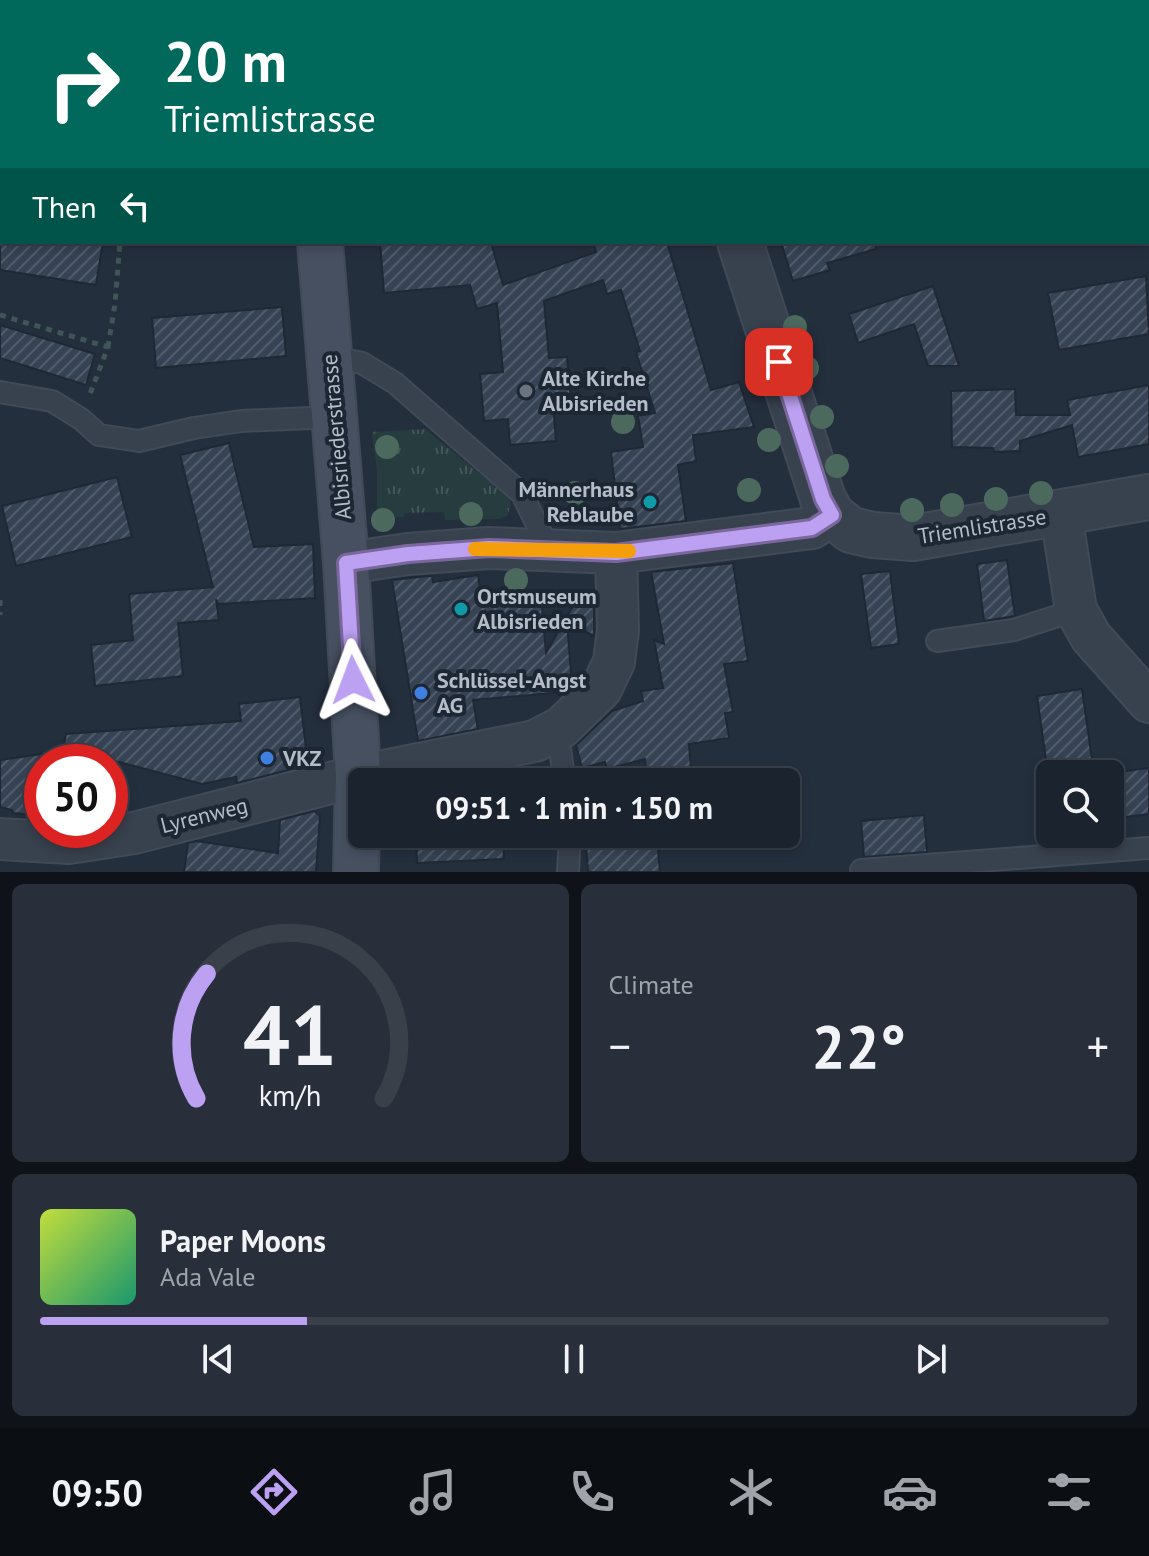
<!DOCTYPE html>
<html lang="en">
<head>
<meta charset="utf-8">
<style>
  body { margin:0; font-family:"PT Sans",sans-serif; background:#282f3a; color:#f1f3f6; height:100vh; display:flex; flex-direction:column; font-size:30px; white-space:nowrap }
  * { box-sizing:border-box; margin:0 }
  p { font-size:26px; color:#a0a4aa }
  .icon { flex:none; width:44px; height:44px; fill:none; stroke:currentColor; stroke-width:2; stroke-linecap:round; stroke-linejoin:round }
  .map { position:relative; height:872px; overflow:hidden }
  .side { display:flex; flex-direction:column; gap:12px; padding:12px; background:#0f1319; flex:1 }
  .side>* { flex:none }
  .guide { position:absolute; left:0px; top:0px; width:1150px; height:244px; box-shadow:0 4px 12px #0003,0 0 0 2px #39404a; background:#00695c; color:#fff; overflow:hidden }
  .buttons { position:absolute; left:1036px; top:760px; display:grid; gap:16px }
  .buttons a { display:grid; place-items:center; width:88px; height:88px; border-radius:12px; background:#1b232e; box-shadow:0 4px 12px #0003,0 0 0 2px #39404a; font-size:40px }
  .speed { position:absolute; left:24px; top:744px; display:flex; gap:16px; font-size:40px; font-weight:700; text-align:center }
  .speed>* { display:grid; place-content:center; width:104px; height:104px; border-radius:50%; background:#1b232e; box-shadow:0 4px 12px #0003,0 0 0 2px #39404a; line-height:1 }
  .speed .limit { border:12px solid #d22; background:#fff; color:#111 }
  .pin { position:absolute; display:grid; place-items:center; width:68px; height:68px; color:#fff; margin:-34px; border-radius:16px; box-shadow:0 4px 12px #0006 }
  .me { position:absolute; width:88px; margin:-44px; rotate:357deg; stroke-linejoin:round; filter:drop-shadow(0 0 6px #0008) }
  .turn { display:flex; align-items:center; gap:28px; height:168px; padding:0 32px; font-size:36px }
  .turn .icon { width:104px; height:104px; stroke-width:2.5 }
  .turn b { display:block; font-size:56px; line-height:68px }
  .then { display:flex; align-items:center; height:76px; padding:0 32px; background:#0003; gap:16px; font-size:30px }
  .big { font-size:60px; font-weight:700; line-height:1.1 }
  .side .widget { flex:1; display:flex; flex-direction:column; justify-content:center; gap:12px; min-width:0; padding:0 28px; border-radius:12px; background:#282f3a }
  .side .dial { align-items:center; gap:0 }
  .dial svg { height:208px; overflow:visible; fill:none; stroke:#39404a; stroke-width:7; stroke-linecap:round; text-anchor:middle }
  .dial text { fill:#f1f3f6; stroke:none }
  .song { display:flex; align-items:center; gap:24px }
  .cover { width:96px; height:96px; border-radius:12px; background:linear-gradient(135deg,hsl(70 70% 55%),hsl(160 70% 35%)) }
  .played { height:8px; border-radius:4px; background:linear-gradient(90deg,#bca0f2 25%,#39404a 25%) }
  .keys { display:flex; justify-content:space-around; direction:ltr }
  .heat { display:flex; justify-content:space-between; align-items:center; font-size:44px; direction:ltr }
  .side .tiles { flex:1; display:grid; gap:12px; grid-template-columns:1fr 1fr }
  .widget:last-child { grid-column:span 2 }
  .trip { position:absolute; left:348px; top:768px; width:452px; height:80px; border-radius:12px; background:#1b232e; box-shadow:0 4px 12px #0003,0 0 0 2px #39404a; font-weight:700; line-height:80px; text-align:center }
  .menu { display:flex; height:128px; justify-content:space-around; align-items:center; background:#0b0e12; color:#a0a4aa }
  .menu .icon { width:56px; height:56px }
  .menu .selected { color:#bca0f2 }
  .menu b { font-size:36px; color:#f1f3f6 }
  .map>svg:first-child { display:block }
  .grass { fill:url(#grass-tufts) }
  .building { fill:url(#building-hatch); stroke:#1f2835; stroke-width:2 }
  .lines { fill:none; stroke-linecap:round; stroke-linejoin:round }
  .service-casing { stroke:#414a57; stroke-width:24 }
  .minor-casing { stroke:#414a57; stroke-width:44 }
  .tertiary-casing { stroke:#414a57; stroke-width:48 }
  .secondary-casing { stroke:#414a57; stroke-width:48 }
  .path { stroke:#3f5557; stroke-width:5; stroke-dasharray:6 6; stroke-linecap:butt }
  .service { stroke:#38414e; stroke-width:20 }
  .minor { stroke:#38414e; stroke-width:40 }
  .tertiary { stroke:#38414e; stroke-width:44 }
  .secondary { stroke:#465061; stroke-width:44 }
  .tram { stroke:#5a6575; stroke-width:2 }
  .tree { fill:#4b6a5d }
  .route-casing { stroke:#7a689d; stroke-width:20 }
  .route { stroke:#bca0f2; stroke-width:14 }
  .slow { stroke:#f59e0b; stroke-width:14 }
  .worship-dot { fill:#6b7280; stroke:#1d2633; stroke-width:3 }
  .culture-dot { fill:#0f9aa8; stroke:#1d2633; stroke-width:3 }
  .shop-dot { fill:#3f7fe0; stroke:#1d2633; stroke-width:3 }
  .labels { text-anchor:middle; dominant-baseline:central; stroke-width:8; stroke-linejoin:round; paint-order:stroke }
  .poi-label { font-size:22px; font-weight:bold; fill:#b4bcc9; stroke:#1d2633; text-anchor:start }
  .street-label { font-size:22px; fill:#b4bcc9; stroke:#1d2633 }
</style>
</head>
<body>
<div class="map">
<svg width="1149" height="872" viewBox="0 0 1149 872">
  <defs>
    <pattern id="grass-tufts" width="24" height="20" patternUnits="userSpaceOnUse" patternTransform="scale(2)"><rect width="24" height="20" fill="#263c3f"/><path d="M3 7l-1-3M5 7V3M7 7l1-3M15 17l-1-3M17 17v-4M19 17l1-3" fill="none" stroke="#435659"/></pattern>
    <pattern id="building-hatch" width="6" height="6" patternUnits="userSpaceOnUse" patternTransform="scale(2)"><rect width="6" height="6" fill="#364354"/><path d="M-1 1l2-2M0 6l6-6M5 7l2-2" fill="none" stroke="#515c6b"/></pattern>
  </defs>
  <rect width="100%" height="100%" fill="#242f3e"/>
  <polygon class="grass" points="425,429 509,498 511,505 507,516 499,519 445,520 444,512 404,513 404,517 377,517 377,469 372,432"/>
  <g class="building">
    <polygon points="0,242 103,242 96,285 0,270"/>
    <polygon points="380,242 491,242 503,285 596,252 593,242 667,242 711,390 739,382 754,427 693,435 696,461 678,465 686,521 620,529 611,452 643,447 638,416 655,413 636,352 640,351 621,290 607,294 603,280 544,301 549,358 567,357 571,401 553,403 556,441 510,445 508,419 484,421 480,374 503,372 497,303 477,309 470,285 384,293"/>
    <polygon points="781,242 875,242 876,249 827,263 830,270 793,281"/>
    <polygon points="1146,276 1149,334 1059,350 1048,293"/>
    <polygon points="933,286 959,366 928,366 914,324 858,343 849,314"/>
    <polygon points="282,307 286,356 156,368 152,318"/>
    <polygon points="0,325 95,354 86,385 0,358"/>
    <polygon points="1149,385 1149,444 1078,457 1072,425 1020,441 1020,451 994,452 993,448 952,447 951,391 1015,389 1016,415 1070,415 1067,400"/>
    <polygon points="229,443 254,547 313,544 315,598 218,604 216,599 219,620 178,623 183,676 95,686 91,645 133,640 129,594 213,587 180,455"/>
    <polygon points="117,477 132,537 16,566 2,506"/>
    <polygon points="1007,560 1015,616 984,621 977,564"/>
    <polygon points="733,563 748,661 724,664 733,712 725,713 729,738 689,744 691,768 646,771 645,759 607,769 605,762 582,768 576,745 612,711 643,701 641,691 663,688 654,640 664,644 651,572"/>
    <polygon points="890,571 899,644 871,648 861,574"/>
    <polygon points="478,575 482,600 541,596 546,653 577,599 594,608 594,636 567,622 572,685 565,692 473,700 478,729 418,741 392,580 428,576 432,576 433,582"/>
    <polygon points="1082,689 1094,774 1048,774 1037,696"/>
    <polygon points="300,697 308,765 237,783 236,777 202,784 119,762 60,762 66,734 241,721 239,704"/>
    <polygon points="42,754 42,816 13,813 12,810 0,807 0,760"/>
    <polygon points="1149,768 1149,814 1110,819 1110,773"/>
    <polygon points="314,811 320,816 316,872 184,872 188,843 196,841 278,853 280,820"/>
    <polygon points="924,815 927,852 864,857 861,821"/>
    <polygon points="416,834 503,834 504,859 417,863"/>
    <polygon points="657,839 660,872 588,872 586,845"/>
  </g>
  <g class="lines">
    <g class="service-casing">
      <g id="service">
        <polyline points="23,0 28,2"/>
        <polyline points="844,0 847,2"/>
        <polyline points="329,356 362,363 395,383 522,494 550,551"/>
        <polyline points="0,392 52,401 81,419 99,435 139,441 194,428 241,421 335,417"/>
        <polyline points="937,641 1014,630 1076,610"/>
        <polyline points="557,730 565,782"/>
        <polyline points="861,870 1149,848"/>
        <polyline points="568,872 570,834"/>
      </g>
    </g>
    <g class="minor-casing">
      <g id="minor">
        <polyline points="1061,514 1076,610 1091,637 1149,702"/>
        <polyline points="346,563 408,554 489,548 616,553 812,528 832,515"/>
        <polyline points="0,839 69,843 134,833 358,776 535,741 562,727 601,689 614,662 618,630 616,553"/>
      </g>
    </g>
    <g class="tertiary-casing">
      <g id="tertiary">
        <polyline points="664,0 665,2"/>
        <polyline points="740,242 823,499 832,515 851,530 873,535 913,538 1149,497"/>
      </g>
    </g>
    <g class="secondary-casing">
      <g id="secondary">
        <polyline points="303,0 303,2"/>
        <polyline points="320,242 346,563 358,776 356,872"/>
      </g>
    </g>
    <g class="path">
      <polyline points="897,0 899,2"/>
      <polyline points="1148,95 1149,94"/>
      <polyline points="0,194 2,194"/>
      <polyline points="509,244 514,242"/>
      <polyline points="0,315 108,347 90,394"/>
      <polyline points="108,347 115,304 120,242"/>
      <polyline points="0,600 0,615"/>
    </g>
    <use href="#service" class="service"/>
    <use href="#minor" class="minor"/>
    <use href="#tertiary" class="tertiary"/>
    <use href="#secondary" class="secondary"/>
    <g class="tram">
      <polyline points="679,0 680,2"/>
      <polyline points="827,0 831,2"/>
    </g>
  </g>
  <g class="tree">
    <circle cx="795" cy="327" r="12"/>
    <circle cx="807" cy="368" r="12"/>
    <circle cx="822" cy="417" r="12"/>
    <circle cx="623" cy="422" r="12"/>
    <circle cx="769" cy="440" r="12"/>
    <circle cx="387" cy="447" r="12"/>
    <circle cx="837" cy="466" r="12"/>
    <circle cx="749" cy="490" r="12"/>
    <circle cx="575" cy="493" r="12"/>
    <circle cx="1041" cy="493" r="12"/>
    <circle cx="996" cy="499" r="12"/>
    <circle cx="952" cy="505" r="12"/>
    <circle cx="912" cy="510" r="12"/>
    <circle cx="471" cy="514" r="12"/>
    <circle cx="383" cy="520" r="12"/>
    <circle cx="516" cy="580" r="12"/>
  </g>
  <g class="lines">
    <g class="route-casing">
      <polyline id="route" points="353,680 346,563 408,554 489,548 616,553 812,528 832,515 823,499 779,362"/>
    </g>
    <use href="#route" class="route"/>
    <polyline class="slow" points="475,549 629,551"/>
  </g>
  <circle class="worship-dot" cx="526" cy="391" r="8"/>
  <g class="culture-dot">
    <circle cx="650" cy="502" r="8"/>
    <circle cx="461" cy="609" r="8"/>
  </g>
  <g class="shop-dot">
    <circle cx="421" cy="693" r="8"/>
    <circle cx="267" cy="758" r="8"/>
  </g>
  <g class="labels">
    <g class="poi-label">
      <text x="542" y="378">Alte Kirche<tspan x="542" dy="25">Albisrieden</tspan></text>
      <text x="634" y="489" text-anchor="end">Männerhaus<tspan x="634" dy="25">Reblaube</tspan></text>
      <text x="477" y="596">Ortsmuseum<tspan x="477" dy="25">Albisrieden</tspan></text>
      <text x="437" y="680">Schlüssel-Angst<tspan x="437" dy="25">AG</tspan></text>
      <text x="283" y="758">VKZ</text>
    </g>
    <g class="street-label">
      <text transform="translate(336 437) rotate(-95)">Albisriederstrasse</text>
      <text transform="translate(982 526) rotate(-9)">Triemlistrasse</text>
      <text transform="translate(204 815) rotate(-14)">Lyrenweg</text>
    </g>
  </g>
</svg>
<div class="buttons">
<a><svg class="icon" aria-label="search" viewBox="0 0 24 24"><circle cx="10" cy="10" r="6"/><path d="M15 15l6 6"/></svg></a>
</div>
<div class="speed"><div class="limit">50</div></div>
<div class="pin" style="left:779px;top:362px;background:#d93025"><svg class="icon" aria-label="arrive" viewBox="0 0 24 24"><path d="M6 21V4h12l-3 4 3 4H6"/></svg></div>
<svg class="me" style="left:353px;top:680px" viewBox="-20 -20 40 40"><path d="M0-17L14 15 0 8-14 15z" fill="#bca0f2" stroke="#fff" stroke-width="4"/></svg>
<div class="trip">09:51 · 1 min · 150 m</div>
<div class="guide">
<div class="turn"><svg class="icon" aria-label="right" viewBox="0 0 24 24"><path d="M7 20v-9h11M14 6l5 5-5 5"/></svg><div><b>20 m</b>Triemlistrasse</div></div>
<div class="then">Then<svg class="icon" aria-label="left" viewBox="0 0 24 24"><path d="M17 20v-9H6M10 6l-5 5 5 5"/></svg></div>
</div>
</div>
<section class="side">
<div class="tiles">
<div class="widget dial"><svg viewBox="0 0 100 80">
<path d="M14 69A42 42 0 1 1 86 69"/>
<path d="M14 69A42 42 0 0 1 18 21" stroke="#bca0f2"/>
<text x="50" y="56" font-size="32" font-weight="700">41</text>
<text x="50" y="72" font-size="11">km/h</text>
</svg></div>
<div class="widget"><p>Climate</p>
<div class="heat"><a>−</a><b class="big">22°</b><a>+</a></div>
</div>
<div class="widget">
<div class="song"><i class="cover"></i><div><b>Paper Moons</b><p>Ada Vale</p></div></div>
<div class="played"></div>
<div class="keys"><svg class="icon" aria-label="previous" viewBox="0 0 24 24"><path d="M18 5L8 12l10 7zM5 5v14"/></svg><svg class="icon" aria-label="pause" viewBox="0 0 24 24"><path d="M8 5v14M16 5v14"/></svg><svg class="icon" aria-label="next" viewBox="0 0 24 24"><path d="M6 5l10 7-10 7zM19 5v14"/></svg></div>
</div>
</div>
</section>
<nav class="menu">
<b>09:50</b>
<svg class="icon selected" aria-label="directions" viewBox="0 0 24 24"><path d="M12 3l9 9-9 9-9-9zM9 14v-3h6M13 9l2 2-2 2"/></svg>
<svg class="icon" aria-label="music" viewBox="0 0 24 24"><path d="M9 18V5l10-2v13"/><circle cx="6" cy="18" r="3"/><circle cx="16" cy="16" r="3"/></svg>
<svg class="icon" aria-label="phone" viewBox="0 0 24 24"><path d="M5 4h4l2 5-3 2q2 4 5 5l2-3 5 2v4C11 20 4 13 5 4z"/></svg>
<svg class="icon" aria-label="climate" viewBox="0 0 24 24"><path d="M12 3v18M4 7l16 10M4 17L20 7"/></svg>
<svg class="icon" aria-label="car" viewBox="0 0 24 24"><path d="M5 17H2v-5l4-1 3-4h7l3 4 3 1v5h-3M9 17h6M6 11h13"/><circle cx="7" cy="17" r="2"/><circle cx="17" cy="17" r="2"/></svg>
<svg class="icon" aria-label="filters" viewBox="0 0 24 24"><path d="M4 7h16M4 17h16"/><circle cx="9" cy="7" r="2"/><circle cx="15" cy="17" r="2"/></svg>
</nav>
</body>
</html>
